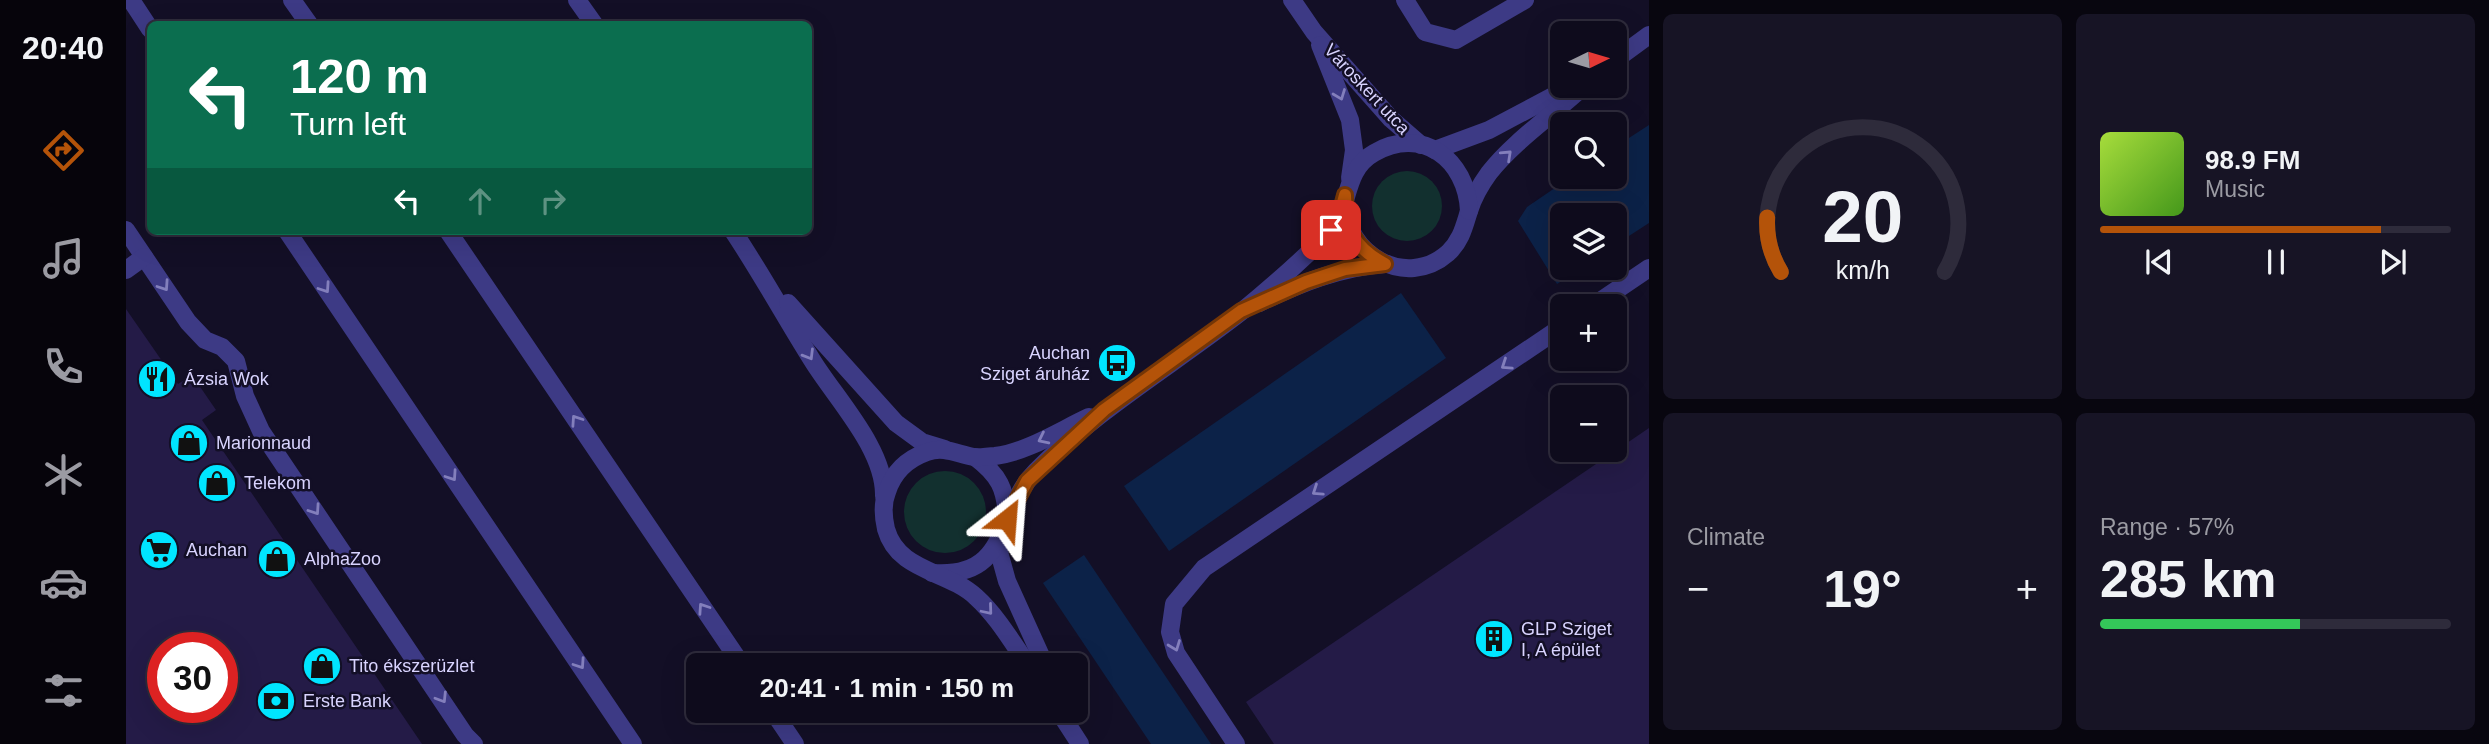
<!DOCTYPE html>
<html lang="en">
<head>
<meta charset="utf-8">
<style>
  body { margin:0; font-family:Helvetica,sans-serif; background:#171425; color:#f1f3f6; height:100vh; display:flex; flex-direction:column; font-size:26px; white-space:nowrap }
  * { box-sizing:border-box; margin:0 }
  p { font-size:23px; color:#9b9ba3 }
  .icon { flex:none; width:38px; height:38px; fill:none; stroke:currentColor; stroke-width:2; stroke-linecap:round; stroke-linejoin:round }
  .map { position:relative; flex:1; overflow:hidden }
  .side { display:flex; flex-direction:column; gap:14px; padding:14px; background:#08060f; width:840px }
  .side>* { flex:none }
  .hud { position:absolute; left:21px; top:21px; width:665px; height:214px; border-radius:10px; box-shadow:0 7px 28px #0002,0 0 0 2px #2e2b3b; background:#0b6e4f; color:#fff; overflow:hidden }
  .needle { width:46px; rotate:85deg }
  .buttons { position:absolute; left:1424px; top:21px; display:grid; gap:14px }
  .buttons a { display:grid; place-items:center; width:77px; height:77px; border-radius:10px; background:#0e0b1c; box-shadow:0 7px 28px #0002,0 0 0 2px #2e2b3b; font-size:35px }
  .speed { position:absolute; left:21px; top:632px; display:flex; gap:14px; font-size:35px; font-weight:700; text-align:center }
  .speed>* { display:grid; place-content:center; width:91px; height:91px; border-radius:50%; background:#0e0b1c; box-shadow:0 7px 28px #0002,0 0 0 2px #2e2b3b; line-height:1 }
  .speed .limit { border:10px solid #d22; background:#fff; color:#111 }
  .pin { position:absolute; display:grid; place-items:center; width:60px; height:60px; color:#fff; margin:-30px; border-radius:14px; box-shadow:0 4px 10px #0006 }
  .me { position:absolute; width:77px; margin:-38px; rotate:28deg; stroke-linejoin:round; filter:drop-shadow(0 0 5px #0008) }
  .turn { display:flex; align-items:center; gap:24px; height:147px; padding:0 28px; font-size:32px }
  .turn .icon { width:91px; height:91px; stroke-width:2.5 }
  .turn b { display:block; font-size:49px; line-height:60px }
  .lanes { display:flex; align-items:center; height:66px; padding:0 28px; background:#0003; justify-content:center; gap:35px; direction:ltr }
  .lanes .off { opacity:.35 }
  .big { font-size:52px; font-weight:700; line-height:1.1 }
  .side .tile { flex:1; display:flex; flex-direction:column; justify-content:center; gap:10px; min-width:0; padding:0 24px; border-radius:10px; background:#171425 }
  .side .dial { align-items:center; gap:0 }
  .dial svg { height:182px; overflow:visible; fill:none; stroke:#2e2b3b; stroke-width:7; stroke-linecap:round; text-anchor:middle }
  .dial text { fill:#f1f3f6; stroke:none }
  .song { display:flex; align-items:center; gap:21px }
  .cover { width:84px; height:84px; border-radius:10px; background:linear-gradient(135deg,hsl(80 70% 55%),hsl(100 70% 35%)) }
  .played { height:7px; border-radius:4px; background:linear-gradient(90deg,#b45309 80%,#2e2b3b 80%) }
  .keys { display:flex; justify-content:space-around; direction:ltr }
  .heat { display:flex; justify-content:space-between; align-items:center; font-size:38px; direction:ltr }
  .charge { height:10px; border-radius:5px; background:linear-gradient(90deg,#34c759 57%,#2e2b3b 0) }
  .side .tiles { flex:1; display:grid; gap:14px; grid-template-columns:repeat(2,1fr) }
  .trip { position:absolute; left:560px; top:653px; width:402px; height:70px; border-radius:10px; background:#0e0b1c; box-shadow:0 7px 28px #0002,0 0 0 2px #2e2b3b; font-weight:700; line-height:70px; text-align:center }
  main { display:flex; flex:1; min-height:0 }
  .tab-bar { display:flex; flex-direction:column; width:126px; justify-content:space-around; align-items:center; background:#06040b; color:#9b9ba3 }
  .tab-bar .icon { width:49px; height:49px }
  .tab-bar .on { color:#b45309 }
  .tab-bar b { font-size:32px; color:#f1f3f6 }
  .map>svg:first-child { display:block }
  .green { fill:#12302f }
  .water { fill:#0c2248 }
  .building { fill:#241b47; fill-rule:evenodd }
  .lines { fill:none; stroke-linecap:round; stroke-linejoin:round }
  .minor { stroke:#3d3a85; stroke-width:18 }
  .oneway { stroke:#837fbc }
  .route-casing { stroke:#753606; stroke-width:18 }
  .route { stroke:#b45309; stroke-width:12 }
  .labels { text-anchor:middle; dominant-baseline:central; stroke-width:5; stroke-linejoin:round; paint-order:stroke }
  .street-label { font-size:18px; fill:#d9d4ff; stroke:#130f26 }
  .poi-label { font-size:18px; fill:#d9d4ff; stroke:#130f26; text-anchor:start }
</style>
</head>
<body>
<main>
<nav class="tab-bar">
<b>20:40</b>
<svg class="icon on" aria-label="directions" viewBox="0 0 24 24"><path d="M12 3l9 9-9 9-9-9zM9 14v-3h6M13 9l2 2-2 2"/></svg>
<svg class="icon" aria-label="music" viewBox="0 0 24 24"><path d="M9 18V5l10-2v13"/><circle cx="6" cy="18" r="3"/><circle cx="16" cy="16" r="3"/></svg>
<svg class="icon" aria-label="phone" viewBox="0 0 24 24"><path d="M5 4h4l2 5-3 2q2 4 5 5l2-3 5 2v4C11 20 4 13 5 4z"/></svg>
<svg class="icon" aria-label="climate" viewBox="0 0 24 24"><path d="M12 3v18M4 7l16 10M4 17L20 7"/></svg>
<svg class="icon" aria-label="car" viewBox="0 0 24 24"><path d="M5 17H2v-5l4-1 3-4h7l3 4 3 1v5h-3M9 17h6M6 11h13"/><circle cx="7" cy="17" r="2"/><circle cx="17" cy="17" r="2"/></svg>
<svg class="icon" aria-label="filters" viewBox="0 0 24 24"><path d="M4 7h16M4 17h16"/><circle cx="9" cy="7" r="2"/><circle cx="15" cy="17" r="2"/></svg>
</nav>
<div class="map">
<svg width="1523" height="744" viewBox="0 0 1523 744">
  <rect width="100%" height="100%" fill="#130f26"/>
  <g class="green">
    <circle cx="1281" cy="206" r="35"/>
    <circle cx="819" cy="512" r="41"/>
  </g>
  <g class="water">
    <polygon points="1523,125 1523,223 1489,245 1489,215 1437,215 1437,268 1456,268 1431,284 1392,221 1401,207 1445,177 1489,177 1489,147"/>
    <polygon points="1275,293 1320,358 1043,551 998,486"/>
    <polygon points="958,555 1085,744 1025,744 917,583"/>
  </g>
  <g class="building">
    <path d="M0,309L52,384L66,375L90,410L76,420L296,744H0ZM37,648H96V707H37Z"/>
    <polygon points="1523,428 1523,744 1148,744 1120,702"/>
  </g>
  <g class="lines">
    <g class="minor">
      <polyline points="5,0 24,29"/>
      <polyline points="166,0 183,24"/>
      <polyline points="451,0 468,24"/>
      <polyline points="1166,0 1188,32 1265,119 1295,145"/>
      <polyline points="1279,0 1299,32 1330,40 1399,0"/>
      <polyline points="1194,45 1224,120 1228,150 1224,178"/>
      <polyline points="1489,60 1523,35"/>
      <polyline points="1309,150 1363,130 1446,86"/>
      <path d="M1219,202C1218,254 1280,290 1322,253C1335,241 1338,227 1343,211C1347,198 1355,184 1363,173C1388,141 1428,114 1458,86"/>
      <polyline points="0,230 62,322 79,340 96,347 110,361 119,396 135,431 339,735 348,744"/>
      <polyline points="161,231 507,744"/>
      <polyline points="322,231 616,665"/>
      <path d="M607,231C635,273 659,317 686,360C710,399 759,449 758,496"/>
      <polyline points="0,270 18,257"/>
      <polyline points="662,303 770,423 796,442 819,449"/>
      <path d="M1133,303C1173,284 1214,267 1259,264"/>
      <polyline points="1467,306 1523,268"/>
      <path d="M849,457C873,475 880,489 881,519"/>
      <polyline points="871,545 881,581 919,665"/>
      <path d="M806,573C886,579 869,512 910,471C972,409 1047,365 1115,312C1141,291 1167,268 1191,245C1200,237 1209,228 1214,216C1223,193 1223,167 1248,153C1296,125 1341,160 1343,211"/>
      <path d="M902,665C886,642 871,616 850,597C821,570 772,572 760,529C757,516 756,504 761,492C767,473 781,459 801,452C818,446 831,454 848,457C854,458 862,456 869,456C901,452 933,431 963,417"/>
      <polyline points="646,710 669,744"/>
      <polyline points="932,710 954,744"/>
      <polyline points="1110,744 1050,653 1044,632 1048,604 1078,568 1437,326"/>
    </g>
  </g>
  <defs><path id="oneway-chevron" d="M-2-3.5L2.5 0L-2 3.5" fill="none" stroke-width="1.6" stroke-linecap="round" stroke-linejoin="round" transform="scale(1.75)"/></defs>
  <g class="oneway">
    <use href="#oneway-chevron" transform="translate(1214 95) rotate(69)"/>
    <use href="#oneway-chevron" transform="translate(1381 155) rotate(-43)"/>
    <use href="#oneway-chevron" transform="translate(38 286) rotate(56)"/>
    <use href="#oneway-chevron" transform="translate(199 288) rotate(56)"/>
    <use href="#oneway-chevron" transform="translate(683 355) rotate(59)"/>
    <use href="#oneway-chevron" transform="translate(1380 365) rotate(146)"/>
    <use href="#oneway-chevron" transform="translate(450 420) rotate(-124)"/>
    <use href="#oneway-chevron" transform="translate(917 439) rotate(154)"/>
    <use href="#oneway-chevron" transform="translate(326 476) rotate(56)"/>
    <use href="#oneway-chevron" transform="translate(1191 491) rotate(146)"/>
    <use href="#oneway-chevron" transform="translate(189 510) rotate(56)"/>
    <use href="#oneway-chevron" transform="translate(577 608) rotate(-124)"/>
    <use href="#oneway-chevron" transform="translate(862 610) rotate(50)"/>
    <use href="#oneway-chevron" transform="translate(1049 646) rotate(69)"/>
    <use href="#oneway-chevron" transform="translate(454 664) rotate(56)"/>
    <use href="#oneway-chevron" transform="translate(316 698) rotate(58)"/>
  </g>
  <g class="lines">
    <g class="route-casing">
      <path id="route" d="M881,519L901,481L978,410L1115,311L1180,282L1219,269L1259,264C1228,248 1219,229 1219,195L1213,217L1205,230"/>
    </g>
    <use href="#route" class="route"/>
  </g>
  <defs>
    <g id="bus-disc" transform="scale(2.0125)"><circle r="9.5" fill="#00e5ff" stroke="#130f26"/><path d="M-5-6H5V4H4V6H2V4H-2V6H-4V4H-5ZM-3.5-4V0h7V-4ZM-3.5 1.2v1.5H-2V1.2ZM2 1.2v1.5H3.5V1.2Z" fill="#111"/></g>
    <g id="restaurant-disc" transform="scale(2.0125)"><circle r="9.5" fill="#00e5ff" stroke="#130f26"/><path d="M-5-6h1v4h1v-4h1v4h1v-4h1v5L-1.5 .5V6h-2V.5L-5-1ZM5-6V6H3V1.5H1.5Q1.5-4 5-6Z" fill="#111"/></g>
    <g id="shop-disc" transform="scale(2.0125)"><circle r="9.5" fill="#00e5ff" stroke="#130f26"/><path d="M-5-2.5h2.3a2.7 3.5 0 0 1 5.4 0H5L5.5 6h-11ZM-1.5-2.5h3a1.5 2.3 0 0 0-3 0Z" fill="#111"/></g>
    <g id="supermarket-disc" transform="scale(2.0125)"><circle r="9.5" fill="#00e5ff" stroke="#130f26"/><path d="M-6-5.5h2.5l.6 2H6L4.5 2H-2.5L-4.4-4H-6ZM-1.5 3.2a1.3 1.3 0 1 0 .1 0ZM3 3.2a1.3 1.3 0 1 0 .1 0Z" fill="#111"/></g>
    <g id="building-disc" transform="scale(2.0125)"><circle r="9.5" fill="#00e5ff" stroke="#130f26"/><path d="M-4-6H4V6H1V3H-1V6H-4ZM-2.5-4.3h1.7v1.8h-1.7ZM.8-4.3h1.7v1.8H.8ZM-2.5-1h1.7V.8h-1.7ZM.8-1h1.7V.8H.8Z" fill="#111"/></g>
    <g id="bank-disc" transform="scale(2.0125)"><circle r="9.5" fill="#00e5ff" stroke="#130f26"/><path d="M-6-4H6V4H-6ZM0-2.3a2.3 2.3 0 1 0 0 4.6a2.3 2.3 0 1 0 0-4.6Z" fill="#111"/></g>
  </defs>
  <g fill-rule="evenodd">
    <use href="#bus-disc" x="991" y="363"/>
    <use href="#restaurant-disc" x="31" y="379"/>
    <use href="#shop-disc" x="63" y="443"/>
    <use href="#shop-disc" x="91" y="483"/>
    <use href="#supermarket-disc" x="33" y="550"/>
    <use href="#shop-disc" x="151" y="559"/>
    <use href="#building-disc" x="1368" y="639"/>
    <use href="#shop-disc" x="196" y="666"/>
    <use href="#bank-disc" x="150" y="701"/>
  </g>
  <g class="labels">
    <g class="street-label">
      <text transform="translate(1241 89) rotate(47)">Városkert utca</text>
    </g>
    <g class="poi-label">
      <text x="964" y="353" text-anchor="end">Auchan<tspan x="964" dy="21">Sziget áruház</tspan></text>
      <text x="58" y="379">Ázsia Wok</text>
      <text x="90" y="443">Marionnaud</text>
      <text x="118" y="483">Telekom</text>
      <text x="60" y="550">Auchan</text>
      <text x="178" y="559">AlphaZoo</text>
      <text x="1395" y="629">GLP Sziget<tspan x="1395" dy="21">I, A épület</tspan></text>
      <text x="223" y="666">Tito ékszerüzlet</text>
      <text x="177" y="701">Erste Bank</text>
    </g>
  </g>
</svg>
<div class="buttons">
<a><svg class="needle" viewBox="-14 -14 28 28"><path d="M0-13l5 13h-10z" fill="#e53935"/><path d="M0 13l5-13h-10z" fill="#9b9ba3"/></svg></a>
<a><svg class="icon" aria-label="search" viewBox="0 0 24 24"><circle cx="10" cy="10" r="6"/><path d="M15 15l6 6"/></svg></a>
<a><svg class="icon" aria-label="layers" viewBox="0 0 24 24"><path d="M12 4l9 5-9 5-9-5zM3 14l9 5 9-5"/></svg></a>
<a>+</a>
<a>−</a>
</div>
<div class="speed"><div class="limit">30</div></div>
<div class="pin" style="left:1205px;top:230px;background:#d93025"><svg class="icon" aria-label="arrive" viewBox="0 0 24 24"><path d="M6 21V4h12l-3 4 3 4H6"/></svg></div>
<svg class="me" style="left:881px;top:519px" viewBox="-20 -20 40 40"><path d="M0-17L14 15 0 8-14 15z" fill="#b45309" stroke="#fff" stroke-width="4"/></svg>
<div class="trip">20:41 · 1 min · 150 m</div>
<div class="hud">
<div class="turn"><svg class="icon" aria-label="left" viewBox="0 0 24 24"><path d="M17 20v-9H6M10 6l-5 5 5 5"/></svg><div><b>120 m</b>Turn left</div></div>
<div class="lanes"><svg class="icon" aria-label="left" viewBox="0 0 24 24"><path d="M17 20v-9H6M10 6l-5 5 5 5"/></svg><svg class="icon off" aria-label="ahead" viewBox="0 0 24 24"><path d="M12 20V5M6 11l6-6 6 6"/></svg><svg class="icon off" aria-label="right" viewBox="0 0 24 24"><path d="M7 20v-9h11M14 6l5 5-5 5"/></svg></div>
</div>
</div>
<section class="side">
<div class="tiles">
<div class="tile dial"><svg viewBox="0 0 100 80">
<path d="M14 69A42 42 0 1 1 86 69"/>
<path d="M14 69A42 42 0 0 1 8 45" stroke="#b45309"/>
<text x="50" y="56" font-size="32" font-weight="700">20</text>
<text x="50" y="72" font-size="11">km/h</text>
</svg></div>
<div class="tile">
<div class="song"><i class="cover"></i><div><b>98.9 FM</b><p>Music</p></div></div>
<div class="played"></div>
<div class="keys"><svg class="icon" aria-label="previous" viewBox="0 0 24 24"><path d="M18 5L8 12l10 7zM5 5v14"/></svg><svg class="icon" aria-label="pause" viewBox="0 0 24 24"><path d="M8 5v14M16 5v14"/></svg><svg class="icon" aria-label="next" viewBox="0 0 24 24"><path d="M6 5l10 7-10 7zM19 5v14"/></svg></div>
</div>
<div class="tile"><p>Climate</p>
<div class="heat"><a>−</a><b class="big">19°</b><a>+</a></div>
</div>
<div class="tile"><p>Range · 57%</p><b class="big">285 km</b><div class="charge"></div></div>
</div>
</section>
</main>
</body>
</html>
